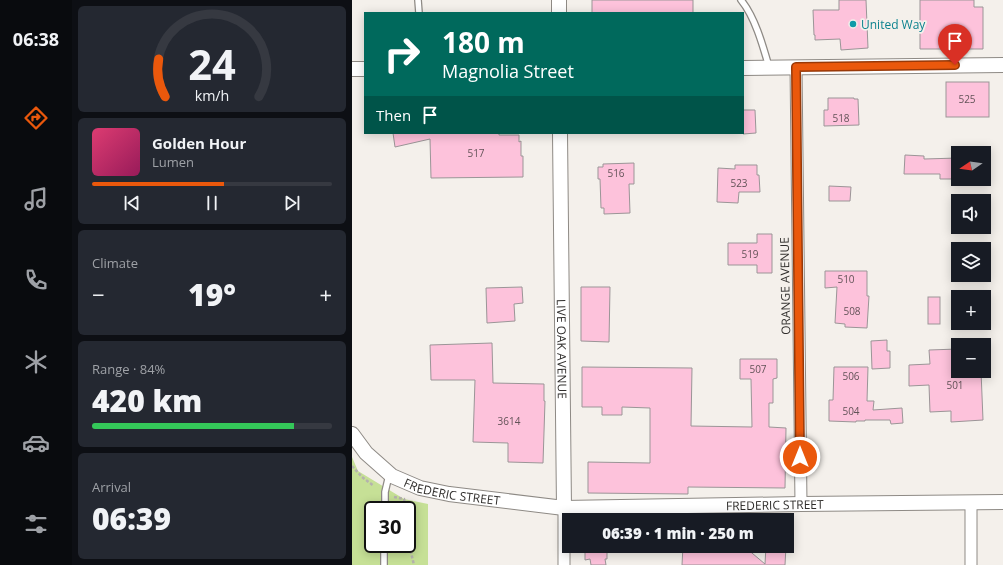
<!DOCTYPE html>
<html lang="en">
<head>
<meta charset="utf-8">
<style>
  body { margin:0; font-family:"Open Sans",sans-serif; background:#242831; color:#f1f3f6; height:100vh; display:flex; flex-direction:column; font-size:15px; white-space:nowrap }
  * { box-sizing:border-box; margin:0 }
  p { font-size:13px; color:#9ea1a6 }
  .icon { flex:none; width:22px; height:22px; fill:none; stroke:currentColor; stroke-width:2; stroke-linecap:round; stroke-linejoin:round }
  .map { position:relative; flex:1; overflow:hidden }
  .panel { display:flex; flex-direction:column; gap:6px; padding:6px; background:#0d0f14; width:280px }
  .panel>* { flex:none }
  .hud { position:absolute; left:12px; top:12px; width:380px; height:122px; border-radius:0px; box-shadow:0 2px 10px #0003; background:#00695c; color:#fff; overflow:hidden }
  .needle { width:26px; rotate:257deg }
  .fabs { position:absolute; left:599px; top:146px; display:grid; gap:8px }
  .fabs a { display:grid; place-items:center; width:40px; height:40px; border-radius:0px; background:#171b24; box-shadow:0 2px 10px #0003; font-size:20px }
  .speed { position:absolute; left:12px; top:501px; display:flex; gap:8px; font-size:20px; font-weight:700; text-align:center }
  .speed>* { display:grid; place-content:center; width:52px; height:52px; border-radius:50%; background:#171b24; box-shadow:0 2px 10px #0003; line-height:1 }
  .speed .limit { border:2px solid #111; border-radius:6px; background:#fff; color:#111 }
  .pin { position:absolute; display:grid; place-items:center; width:34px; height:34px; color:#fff; margin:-41px -17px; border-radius:50% 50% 50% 0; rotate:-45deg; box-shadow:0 0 4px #0007 }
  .pin .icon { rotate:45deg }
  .me { position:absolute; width:44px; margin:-22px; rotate:0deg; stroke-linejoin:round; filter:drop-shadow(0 0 3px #0008) }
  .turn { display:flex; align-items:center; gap:14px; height:84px; padding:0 12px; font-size:18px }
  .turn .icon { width:52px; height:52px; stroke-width:2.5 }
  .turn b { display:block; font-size:28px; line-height:34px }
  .then { display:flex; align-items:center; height:38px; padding:0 12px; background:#0003; gap:8px; font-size:15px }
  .big { font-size:30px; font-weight:800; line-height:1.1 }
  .panel .card { flex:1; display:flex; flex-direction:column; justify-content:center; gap:6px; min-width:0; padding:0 14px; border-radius:6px; background:#242831 }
  .panel .dial { align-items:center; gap:0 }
  .dial svg { height:104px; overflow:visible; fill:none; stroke:#363941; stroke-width:7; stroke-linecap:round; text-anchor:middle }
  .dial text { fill:#f1f3f6; stroke:none }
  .song { display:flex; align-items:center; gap:12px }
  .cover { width:48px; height:48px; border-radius:6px; background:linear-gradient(135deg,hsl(340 70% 55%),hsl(330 70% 35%)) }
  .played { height:4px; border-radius:2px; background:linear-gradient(90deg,#ea580c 55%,#363941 55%) }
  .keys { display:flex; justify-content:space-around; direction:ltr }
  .heat { display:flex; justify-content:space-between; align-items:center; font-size:22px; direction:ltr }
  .charge { height:6px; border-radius:3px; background:linear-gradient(90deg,#34c759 84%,#363941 0) }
  .trip { position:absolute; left:210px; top:513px; width:232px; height:40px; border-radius:0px; background:#171b24; box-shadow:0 2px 10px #0003; font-weight:800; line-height:40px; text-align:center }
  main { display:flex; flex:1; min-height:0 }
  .tab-bar { display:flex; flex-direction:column; width:72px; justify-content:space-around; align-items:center; background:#090b0e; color:#9ea1a6 }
  .tab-bar .icon { width:28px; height:28px }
  .tab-bar .current { color:#ea580c }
  .tab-bar b { font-size:18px; color:#f1f3f6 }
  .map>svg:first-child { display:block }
  .green { fill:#c6e096; fill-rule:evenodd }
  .building { fill:#fdc2db; stroke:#9b9597 }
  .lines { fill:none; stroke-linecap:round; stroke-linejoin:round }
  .service-casing { stroke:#8e8a85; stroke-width:8 }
  .minor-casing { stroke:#8e8a85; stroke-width:13 }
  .tertiary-casing { stroke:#8e8a85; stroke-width:16 }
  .path { stroke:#b5b2ae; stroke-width:2.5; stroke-dasharray:3 2; stroke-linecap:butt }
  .service { stroke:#fff; stroke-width:5.5 }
  .minor { stroke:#fff; stroke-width:11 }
  .tertiary { stroke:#fff; stroke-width:14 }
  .route-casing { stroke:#983908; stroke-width:10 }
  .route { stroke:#ea580c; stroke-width:7 }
  .culture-dot { fill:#0f9aa8; stroke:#f4f0eb; stroke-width:1.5 }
  .labels { text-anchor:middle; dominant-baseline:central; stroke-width:3.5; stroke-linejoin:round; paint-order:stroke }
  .number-label { font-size:10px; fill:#635358 }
  .culture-label { font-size:12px; fill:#0d838f; stroke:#f4f0eb; text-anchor:start }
  .street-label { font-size:12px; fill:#302e2c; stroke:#f4f0eb }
</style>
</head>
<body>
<main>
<nav class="tab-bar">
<b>06:38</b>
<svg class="icon current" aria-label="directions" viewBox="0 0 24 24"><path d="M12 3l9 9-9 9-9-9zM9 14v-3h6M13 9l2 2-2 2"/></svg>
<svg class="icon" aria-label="music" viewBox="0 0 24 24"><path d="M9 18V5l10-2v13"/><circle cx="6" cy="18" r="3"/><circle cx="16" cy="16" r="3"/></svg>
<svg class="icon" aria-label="phone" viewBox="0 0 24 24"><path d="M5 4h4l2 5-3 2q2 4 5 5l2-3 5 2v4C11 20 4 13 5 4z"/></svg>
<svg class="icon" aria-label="climate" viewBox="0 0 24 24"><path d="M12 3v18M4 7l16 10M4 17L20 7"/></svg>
<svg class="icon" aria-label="car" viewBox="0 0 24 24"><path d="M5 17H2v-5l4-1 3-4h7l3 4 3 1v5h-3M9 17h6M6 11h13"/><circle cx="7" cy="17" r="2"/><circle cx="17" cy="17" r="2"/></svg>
<svg class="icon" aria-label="filters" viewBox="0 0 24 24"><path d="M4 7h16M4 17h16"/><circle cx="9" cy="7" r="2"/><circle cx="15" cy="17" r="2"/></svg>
</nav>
<section class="panel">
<div class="card dial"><svg viewBox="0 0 100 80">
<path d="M14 69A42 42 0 1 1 86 69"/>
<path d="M14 69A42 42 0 0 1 9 40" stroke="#ea580c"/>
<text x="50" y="56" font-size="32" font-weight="700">24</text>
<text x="50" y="72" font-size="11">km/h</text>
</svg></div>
<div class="card">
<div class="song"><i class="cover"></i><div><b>Golden Hour</b><p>Lumen</p></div></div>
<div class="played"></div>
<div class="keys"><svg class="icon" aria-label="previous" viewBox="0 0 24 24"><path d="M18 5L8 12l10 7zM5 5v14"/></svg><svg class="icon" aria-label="pause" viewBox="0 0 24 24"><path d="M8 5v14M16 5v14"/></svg><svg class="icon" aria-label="next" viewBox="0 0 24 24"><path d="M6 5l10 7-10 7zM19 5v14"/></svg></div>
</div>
<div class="card"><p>Climate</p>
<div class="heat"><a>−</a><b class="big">19°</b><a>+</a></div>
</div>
<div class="card"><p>Range · 84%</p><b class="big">420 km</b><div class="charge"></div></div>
<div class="card"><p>Arrival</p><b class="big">06:39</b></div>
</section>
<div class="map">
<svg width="651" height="565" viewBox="0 0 651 565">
  <rect width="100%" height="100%" fill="#f4f0eb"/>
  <path class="green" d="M0,457L6,471L52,499L76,504V565H0ZM21,510H55V544H21Z"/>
  <g class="building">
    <rect x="240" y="0" width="101" height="13"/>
    <polygon points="487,0 514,0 516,48 489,50 488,39 463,40 463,35 462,35 461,10 487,10"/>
    <polygon points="568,0 622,0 622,7 631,7 631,49 568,49"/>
    <rect x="594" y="82" width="43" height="35"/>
    <polygon points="476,98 502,98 502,99 506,99 507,125 472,126 472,110 476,110"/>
    <polygon points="391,110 403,110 404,133 391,134"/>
    <polygon points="41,133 147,133 147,135 167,135 167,142 169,141 169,156 171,156 171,177 79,178 78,139 43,147"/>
    <polygon points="553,155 572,156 572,159 606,158 606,179 588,179 588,174 552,174"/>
    <polygon points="282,163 282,184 277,184 278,213 252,214 252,208 249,208 248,179 246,179 246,167 251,167 251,164"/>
    <polygon points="383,165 405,165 405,175 407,175 408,192 387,192 386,203 365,202 366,168 383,169"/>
    <polygon points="477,186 499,187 498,201 477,201"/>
    <polygon points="405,234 420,234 420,273 405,273 405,265 376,265 376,243 405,243"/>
    <polygon points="473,271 515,271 515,296 517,296 515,328 493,327 493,324 483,323 485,287 473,288"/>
    <polygon points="170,287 171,303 162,304 163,321 135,323 134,288"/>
    <polygon points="229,287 258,287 257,342 229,341"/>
    <rect x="576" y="297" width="12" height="27"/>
    <polygon points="535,340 535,351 538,351 538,368 520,369 519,341"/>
    <polygon points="140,343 141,383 192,384 192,401 193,401 191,463 156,462 156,443 121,442 123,380 79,380 78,345"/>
    <polygon points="606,349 606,371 629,371 631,420 599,422 599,411 578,412 577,385 557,386 557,365 578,364 577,350"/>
    <polygon points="388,359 425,359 425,378 421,379 421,403 417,403 417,427 434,428 433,488 336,487 336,494 236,493 236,462 298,463 298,408 270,407 270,415 250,415 250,407 230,407 230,367 340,368 339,426 400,427 399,379 388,379"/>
    <polygon points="482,367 516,367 515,401 522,401 521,410 550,408 551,423 539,424 538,420 513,420 513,421 504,421 504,422 477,421 477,400 481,400"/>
    <polygon points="233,546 255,546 255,559 253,559 254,565 239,565 238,559 233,560"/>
    <polygon points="331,546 353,546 353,549 389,549 394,548 413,564 414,546 434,546 433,565 330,565"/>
  </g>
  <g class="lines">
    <g class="service-casing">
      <g id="service">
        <polyline points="66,0 67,13"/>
        <path d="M389,0C403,17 411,46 417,67"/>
        <polyline points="33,510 33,492 37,475"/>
        <polyline points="32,565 32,544"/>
      </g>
    </g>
    <g class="minor-casing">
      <g id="minor">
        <polyline points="444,67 449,504"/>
        <polyline points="212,565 212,508"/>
        <polyline points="619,565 619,502"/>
      </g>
    </g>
    <g class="tertiary-casing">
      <g id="tertiary">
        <polyline points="207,0 207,13"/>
        <polyline points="391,68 651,65"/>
        <polyline points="0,69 13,69"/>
        <path id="s1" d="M208,133L212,508"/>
        <path id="s2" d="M0,434L14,453L40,476L68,488L97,494L212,508L449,504L651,502"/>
      </g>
    </g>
    <g class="path">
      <polyline points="0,466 10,477 22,486"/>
      <polyline points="42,497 52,499 54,510"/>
      <polyline points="55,518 56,524 55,531"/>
      <polyline points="55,536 62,565"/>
    </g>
    <use href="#service" class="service"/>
    <use href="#minor" class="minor"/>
    <use href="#tertiary" class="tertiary"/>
  </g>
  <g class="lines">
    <g class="route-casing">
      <polyline id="route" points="448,457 444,67 603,65"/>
    </g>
    <use href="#route" class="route"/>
  </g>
  <circle class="culture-dot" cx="501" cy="24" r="4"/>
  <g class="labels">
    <g class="number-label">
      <text x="615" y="99">525</text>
      <text x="489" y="118">518</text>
      <text x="124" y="153">517</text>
      <text x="264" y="173">516</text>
      <text x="387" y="183">523</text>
      <text x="398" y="254">519</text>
      <text x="494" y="279">510</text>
      <text x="500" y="311">508</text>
      <text x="406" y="369">507</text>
      <text x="499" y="376">506</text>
      <text x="603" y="385">501</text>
      <text x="499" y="411">504</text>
      <text x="157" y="421">3614</text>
    </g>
    <g class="culture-label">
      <text x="509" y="24">United Way</text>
    </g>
    <g class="street-label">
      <text transform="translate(433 286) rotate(-91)">ORANGE AVENUE</text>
      <text stroke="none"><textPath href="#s1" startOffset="216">LIVE OAK AVENUE</textPath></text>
      <text stroke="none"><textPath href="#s2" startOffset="121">FREDERIC STREET</textPath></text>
      <text stroke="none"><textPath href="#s2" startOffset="445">FREDERIC STREET</textPath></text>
    </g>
  </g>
</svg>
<div class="fabs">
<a><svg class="needle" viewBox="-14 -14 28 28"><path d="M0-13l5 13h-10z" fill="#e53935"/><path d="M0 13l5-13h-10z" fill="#9ea1a6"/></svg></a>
<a><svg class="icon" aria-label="sound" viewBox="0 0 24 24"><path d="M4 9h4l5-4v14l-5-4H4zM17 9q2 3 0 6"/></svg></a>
<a><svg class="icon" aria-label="layers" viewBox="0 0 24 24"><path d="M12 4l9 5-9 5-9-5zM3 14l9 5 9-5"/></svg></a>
<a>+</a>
<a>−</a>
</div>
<div class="speed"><div class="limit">30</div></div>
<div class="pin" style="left:603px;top:65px;background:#d93025"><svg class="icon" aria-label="arrive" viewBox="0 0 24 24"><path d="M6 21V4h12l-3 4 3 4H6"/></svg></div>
<svg class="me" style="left:448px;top:457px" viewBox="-20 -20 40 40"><circle r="17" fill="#ea580c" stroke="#fff" stroke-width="3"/><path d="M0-11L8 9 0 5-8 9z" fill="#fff"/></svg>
<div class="trip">06:39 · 1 min · 250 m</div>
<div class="hud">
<div class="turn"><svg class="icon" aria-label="right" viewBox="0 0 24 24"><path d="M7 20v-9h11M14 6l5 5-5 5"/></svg><div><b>180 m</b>Magnolia Street</div></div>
<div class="then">Then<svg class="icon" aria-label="arrive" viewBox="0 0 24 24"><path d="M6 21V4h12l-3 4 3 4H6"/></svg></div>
</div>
</div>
</main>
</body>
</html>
